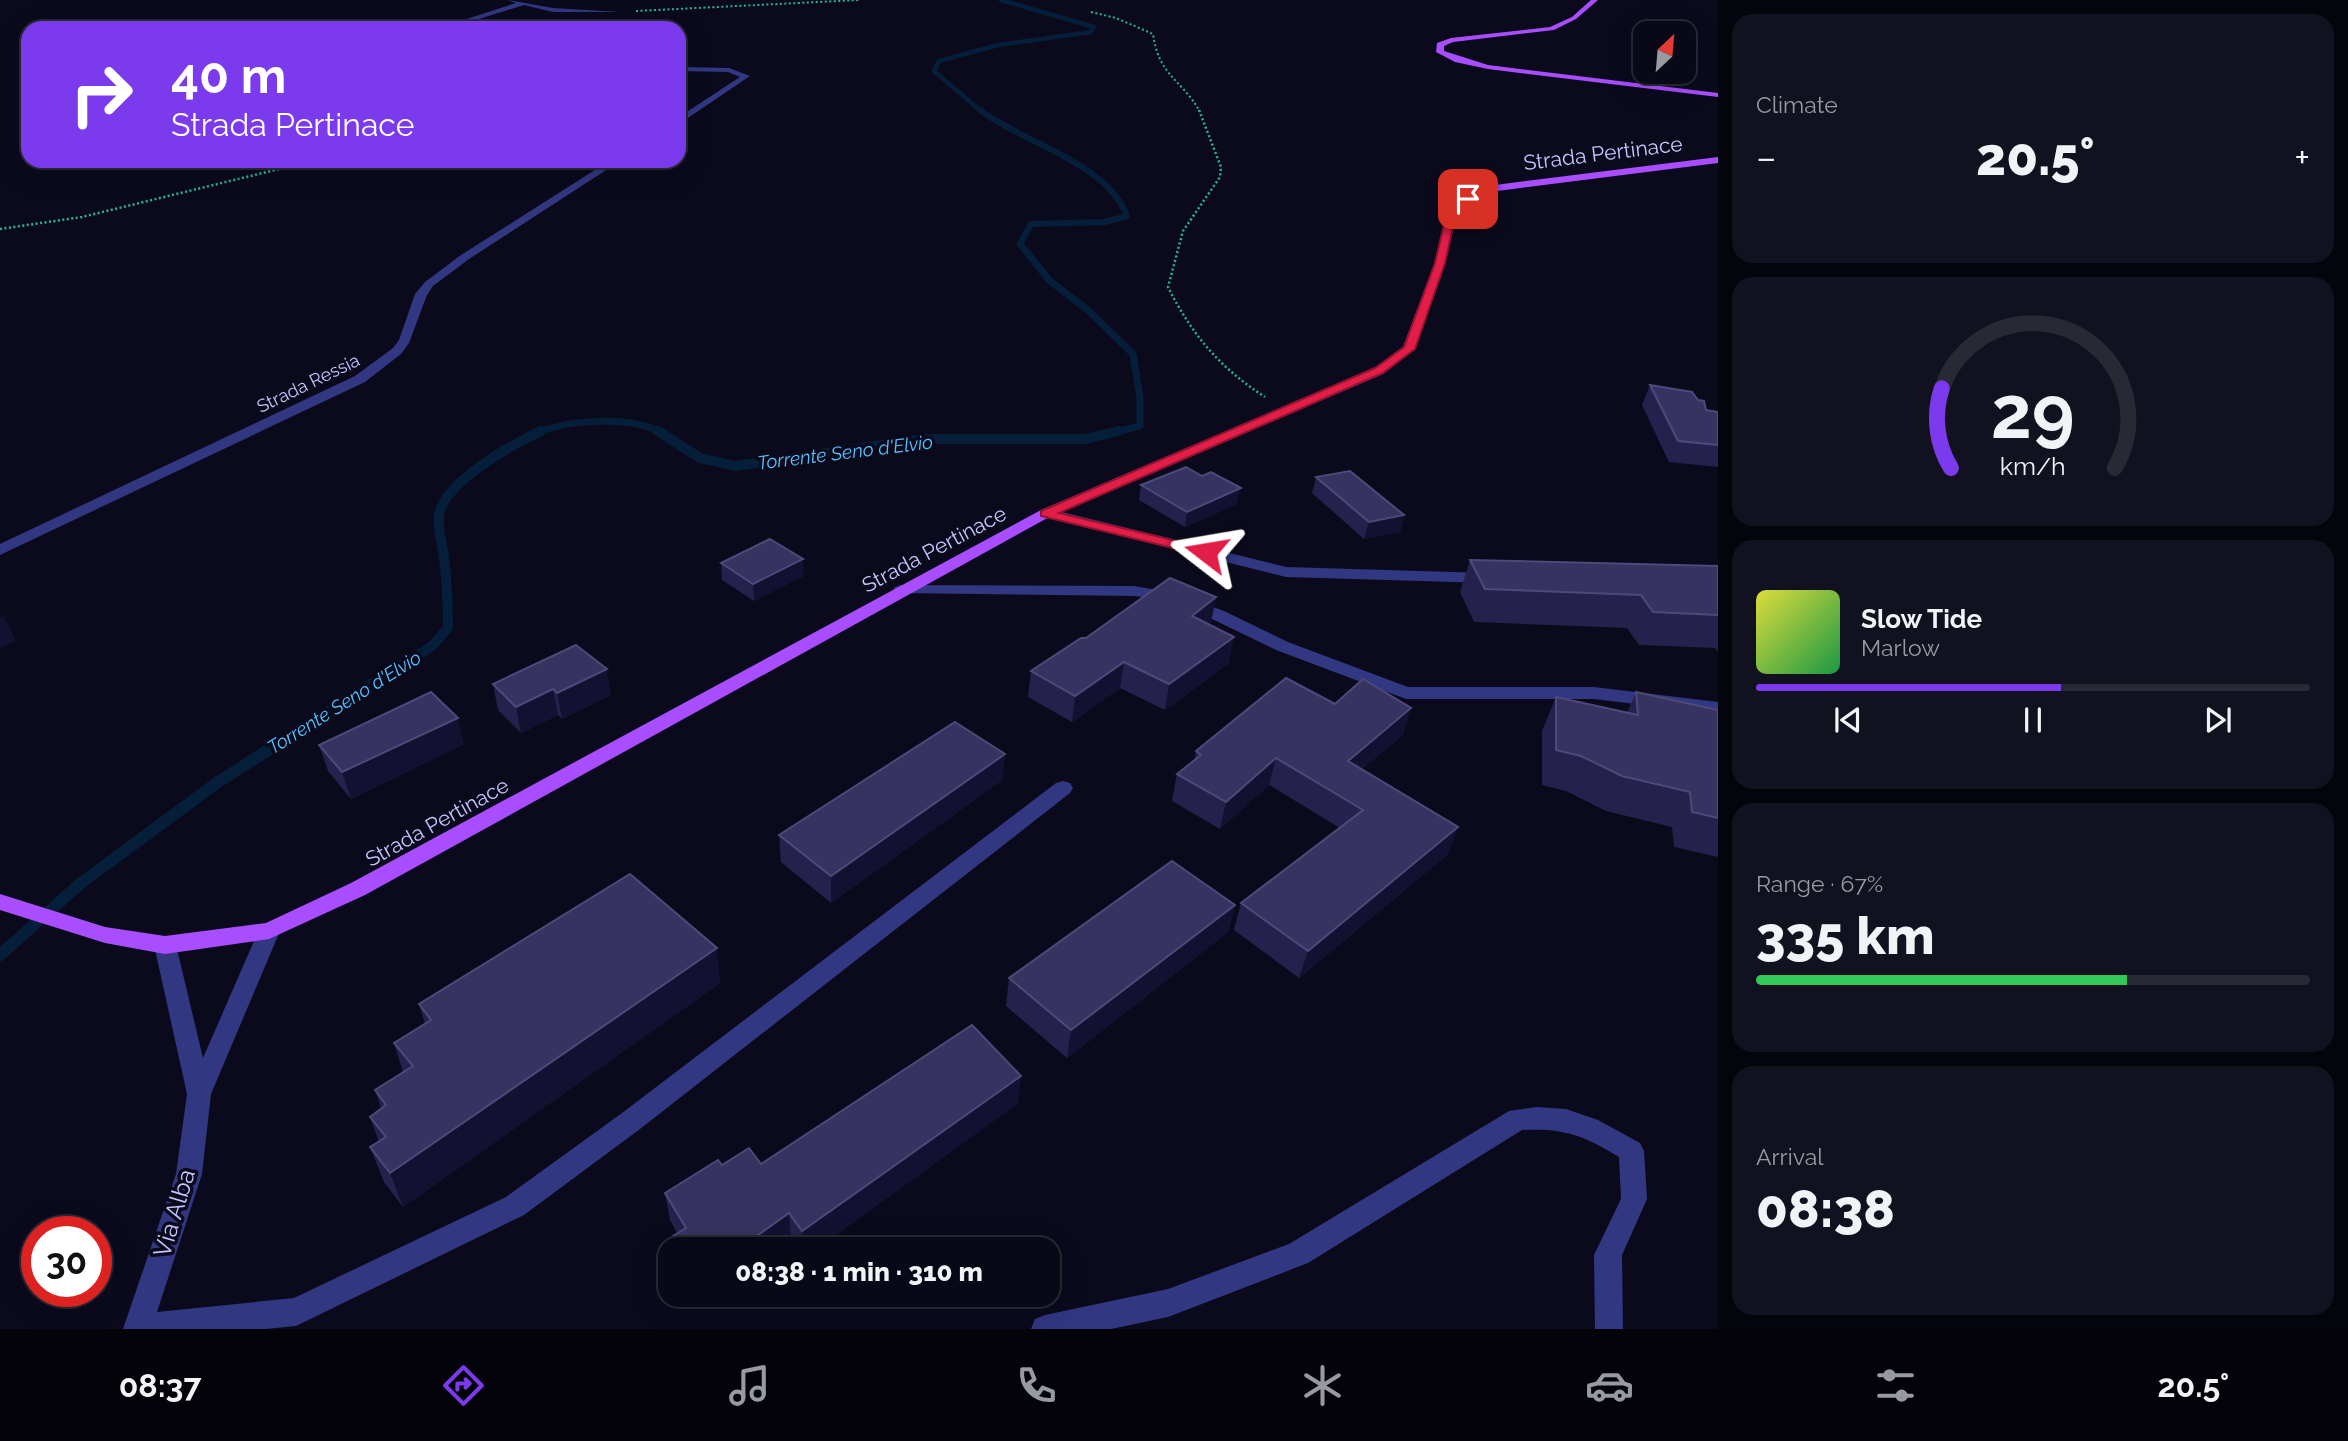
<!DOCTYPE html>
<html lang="en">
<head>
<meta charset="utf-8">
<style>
  body { margin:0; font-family:Raleway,sans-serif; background:#11111f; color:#f1f3f6; height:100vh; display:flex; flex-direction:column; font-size:26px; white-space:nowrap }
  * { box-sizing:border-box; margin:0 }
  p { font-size:23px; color:#989aa1 }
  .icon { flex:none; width:38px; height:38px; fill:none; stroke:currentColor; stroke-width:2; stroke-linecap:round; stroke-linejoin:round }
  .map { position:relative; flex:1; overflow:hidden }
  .drawer { display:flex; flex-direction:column; gap:14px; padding:14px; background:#04040c; width:630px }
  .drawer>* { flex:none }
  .hud { position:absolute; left:21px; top:21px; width:665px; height:147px; border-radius:21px; box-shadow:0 7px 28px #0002,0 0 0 2px #292935; background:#7c3aed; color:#fff; overflow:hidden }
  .needle { width:46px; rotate:26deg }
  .buttons { position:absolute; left:1633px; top:21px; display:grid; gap:14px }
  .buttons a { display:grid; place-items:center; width:63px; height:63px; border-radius:14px; background:#080816; box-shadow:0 7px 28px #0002,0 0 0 2px #292935; font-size:35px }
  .speed { position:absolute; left:21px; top:1216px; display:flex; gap:14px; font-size:35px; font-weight:700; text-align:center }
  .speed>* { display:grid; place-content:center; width:91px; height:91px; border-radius:50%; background:#080816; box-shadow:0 7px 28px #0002,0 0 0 2px #292935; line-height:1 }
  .speed .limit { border:10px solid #d22; background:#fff; color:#111 }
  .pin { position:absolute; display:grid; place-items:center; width:60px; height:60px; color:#fff; margin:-30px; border-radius:14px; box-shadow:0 4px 10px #0006 }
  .me { position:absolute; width:77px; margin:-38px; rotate:284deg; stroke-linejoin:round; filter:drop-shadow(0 0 5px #0008) }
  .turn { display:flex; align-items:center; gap:24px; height:147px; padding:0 35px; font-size:32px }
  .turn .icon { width:91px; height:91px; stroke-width:2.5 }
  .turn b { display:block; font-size:49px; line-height:60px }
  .big { font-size:52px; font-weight:800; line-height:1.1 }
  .drawer .card { flex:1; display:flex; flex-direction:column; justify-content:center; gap:10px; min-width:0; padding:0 24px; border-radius:21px; background:#11111f }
  .drawer .dial { align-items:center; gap:0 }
  .dial svg { height:182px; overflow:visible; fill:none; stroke:#292935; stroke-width:7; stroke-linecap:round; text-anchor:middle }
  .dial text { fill:#f1f3f6; stroke:none }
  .song { display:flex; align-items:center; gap:21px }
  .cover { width:84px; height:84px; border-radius:10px; background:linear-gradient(135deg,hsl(60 70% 55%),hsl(140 70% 35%)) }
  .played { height:7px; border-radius:4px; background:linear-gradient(90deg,#7c3aed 55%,#292935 55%) }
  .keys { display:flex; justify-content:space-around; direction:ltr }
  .heat { display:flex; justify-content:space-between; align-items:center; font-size:38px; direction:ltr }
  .charge { height:10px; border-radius:5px; background:linear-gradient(90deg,#34c759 67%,#292935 0) }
  .trip { position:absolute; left:658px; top:1237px; width:402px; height:70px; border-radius:21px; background:#080816; box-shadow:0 7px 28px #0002,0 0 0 2px #292935; font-weight:800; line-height:70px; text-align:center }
  .tab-bar { display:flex; height:112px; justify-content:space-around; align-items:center; background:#030309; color:#989aa1 }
  .tab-bar .icon { width:49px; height:49px }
  .tab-bar .selected { color:#7c3aed }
  .tab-bar b { font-size:32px; color:#f1f3f6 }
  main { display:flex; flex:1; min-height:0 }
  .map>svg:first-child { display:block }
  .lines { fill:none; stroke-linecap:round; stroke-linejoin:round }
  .stream-far4 { stroke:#051f3b; stroke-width:4.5 }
  .stream-far3 { stroke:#051f3b; stroke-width:6 }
  .stream-far2 { stroke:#051f3b; stroke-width:7 }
  .stream-far1 { stroke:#051f3b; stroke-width:10 }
  .stream { stroke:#051f3b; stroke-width:12 }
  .path-far1 { stroke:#24b59c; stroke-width:2; stroke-dasharray:2 2.5; stroke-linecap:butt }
  .path { stroke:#24b59c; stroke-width:2.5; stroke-dasharray:2 2.5; stroke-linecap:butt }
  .minor { fill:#313780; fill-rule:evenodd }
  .major { fill:#a84dff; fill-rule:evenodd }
  .wall { fill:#25214c }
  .shaded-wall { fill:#131131 }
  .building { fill:#363360; stroke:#4d4a79; stroke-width:2 }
  .route { fill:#e11d48; stroke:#92132f; stroke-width:2 }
  .labels { text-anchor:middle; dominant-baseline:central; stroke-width:7; stroke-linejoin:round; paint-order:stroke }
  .far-street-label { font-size:18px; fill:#c6c6ff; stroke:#0b0a1d }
  .far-water-label { font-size:19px; font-style:italic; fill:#54c3ff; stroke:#0b0a1d }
  .street-label { font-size:21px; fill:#c6c6ff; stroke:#0b0a1d }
  .near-street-label { font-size:24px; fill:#c6c6ff; stroke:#0b0a1d }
</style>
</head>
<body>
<main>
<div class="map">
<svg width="1718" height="1329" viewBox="0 0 1718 1329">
  <rect width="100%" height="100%" fill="#0b0a1d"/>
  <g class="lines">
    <polyline class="stream-far4" points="982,112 934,71 939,61 998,45 1091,32 1094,27 1001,0"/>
    <path class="stream-far3" d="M980,110C1023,143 1107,162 1127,216L1105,222L1031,224L1020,244L1027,253"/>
    <g class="stream-far2">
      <polyline points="1026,251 1049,280 1089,311 1133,354 1140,398 1140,426 1111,433"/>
      <path d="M537,433C566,420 633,415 660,433"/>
    </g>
    <g class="stream-far1">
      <polyline points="658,431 700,458 735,466 924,439 1086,439 1119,431"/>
      <path d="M406,663L432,646L448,628C448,604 447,582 444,558C443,545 437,528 439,515C444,482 513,444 541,431"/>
    </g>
    <polyline class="stream" points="0,955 81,883 218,782 409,661"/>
    <g class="path-far1">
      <polyline points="636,11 859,0"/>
      <path d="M1091,12L1116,18L1153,34C1159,77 1182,79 1200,112"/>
    </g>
    <g class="path">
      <path d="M1199,110L1221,167L1220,177L1183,231L1168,287C1192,335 1220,368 1265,397"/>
      <polyline points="0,229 82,217 312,161"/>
    </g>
    <g class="minor">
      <polygon points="508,0 553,8 620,12 553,12 524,5 450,28 439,28 516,3"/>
      <polygon points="679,67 729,68 750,76 679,124 679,117 740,77 728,72 679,71"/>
      <polygon points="609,161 620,161 469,259 433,286 427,295 409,343 401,354 365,382 0,555 0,544 355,376 393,348 399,340 415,294 425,282 461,255"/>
      <polygon points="1046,508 1286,567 1487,573 1495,578 1487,583 1286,577 1041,516 1038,513"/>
      <polygon points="901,585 1134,586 1175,593 1224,611 1288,642 1408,687 1594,687 1718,702 1718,714 1594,699 1406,699 1276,650 1212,619 1166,600 1134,596 895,593 893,590 895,587"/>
      <polygon points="1063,781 1070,783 1073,788 1070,793 640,1129 524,1215 296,1326 266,1329 123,1329 176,1174 187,1094 154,945 157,939 165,936 173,939 176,945 203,1058 261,925 269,923 277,925 280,931 211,1094 202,1174 157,1312 294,1298 506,1197 622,1113 1056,783"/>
      <path d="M1537,1107L1566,1109L1598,1120L1640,1143L1644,1151L1647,1199L1622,1255L1623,1329H1595L1594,1255L1621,1199L1619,1157C1583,1135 1564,1128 1522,1130L1308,1263L1168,1317L1111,1329H1031L1035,1319L1045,1315L1168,1289L1289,1244L1509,1111Z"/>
    </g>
    <g class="major">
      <polygon points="1591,0 1598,0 1576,19 1554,30 1453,42 1444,46 1444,51 1488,65 1718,93 1718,97 1488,69 1455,62 1436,52 1437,43 1451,38 1550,27 1572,17"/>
      <polygon points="1718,157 1718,163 1497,191 1471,201 1456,218 1445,263 1415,349 1383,374 1051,516 365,895 269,939 165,954 105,943 0,910 0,894 105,927 165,936 266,923 351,883 1041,510 1375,368 1403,347 1435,263 1446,217 1465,197 1495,185"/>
    </g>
  </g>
  <g class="wall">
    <polygon points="1650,385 1698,400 1706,410 1718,412 1718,467 1669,462 1642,405"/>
    <polygon points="1316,477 1404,515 1400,532 1364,539 1312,493"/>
    <polygon points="1141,485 1237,504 1185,527 1139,500"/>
    <polygon points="1470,560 1718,566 1718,652 1715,648 1639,645 1627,628 1474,622 1460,592"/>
    <polygon points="721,563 803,576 754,601 722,580"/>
    <polygon points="1216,597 1211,622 1208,624 1229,663 1165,710 1120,688 1072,722 1028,697 1031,671 1086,638"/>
    <polygon points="576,645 611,695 562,719 558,715 521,733 498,710 493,684"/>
    <polygon points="1636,692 1718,710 1718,857 1674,847 1672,827 1606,811 1566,791 1542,785 1542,731 1556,697 1627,713"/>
    <polygon points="1403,735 1362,769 1448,854 1299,978 1234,930 1241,903 1340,828 1269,785 1220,829 1172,801 1177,774 1194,761 1196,751"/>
    <polygon points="464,744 351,799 328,771 319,745"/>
    <polygon points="1005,754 1002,780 831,903 781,862 779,835"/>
    <polygon points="1235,905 1228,932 1067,1058 1006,1006 1009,978"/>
    <polygon points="720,983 403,1207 384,1182 370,1147 379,1142 370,1117 381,1108 375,1090 403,1072 394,1043 425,1024 419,1004"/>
    <polygon points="1018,1103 815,1250 798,1250 791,1240 777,1250 675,1250 673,1236 677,1233 670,1220 665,1193 722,1165 761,1164"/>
  </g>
  <g class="shaded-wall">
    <polygon points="1241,488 1237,504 1185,527 1187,512"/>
    <polygon points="1404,515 1400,532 1364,539 1369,522"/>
    <polygon points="803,559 803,576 754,601 753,584"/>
    <polygon points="1216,597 1211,622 1187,642 1192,616"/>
    <polygon points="4,616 16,641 0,648 0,617"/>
    <polygon points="1234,637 1229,663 1165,710 1169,684"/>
    <polygon points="1124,662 1120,688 1072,722 1075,696"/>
    <polygon points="607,669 611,695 562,719 557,693"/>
    <polygon points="553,689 558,715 521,733 516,707"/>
    <polygon points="1411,708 1403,735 1340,788 1348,761"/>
    <polygon points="458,718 464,744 351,799 342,772"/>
    <polygon points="1005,754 1002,780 831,903 831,876"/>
    <polygon points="1276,758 1269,785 1220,829 1226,802"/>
    <polygon points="1458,827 1448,854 1299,978 1308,951"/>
    <polygon points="1235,905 1228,932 1067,1058 1071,1030"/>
    <polygon points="717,948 720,983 403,1207 390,1173"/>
    <polygon points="1021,1076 1018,1103 815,1250 803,1250 802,1231"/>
    <polygon points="789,1213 791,1240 777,1250 737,1250"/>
    <polygon points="702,1295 712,1295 703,1302"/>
  </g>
  <g class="building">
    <polygon points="1650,385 1692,392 1698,400 1704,401 1706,410 1718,412 1718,445 1678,441"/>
    <polygon points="1186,467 1202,476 1211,472 1241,488 1187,512 1141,485"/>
    <polygon points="1350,471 1404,515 1369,522 1316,477"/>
    <polygon points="770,539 803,559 753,584 721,563"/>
    <polygon points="1470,560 1718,566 1718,615 1653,612 1641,595 1485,589"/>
    <polygon points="1170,578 1216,597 1192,616 1234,637 1169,684 1124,662 1075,696 1031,671 1081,638 1086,638"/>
    <polygon points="576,645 607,669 557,693 553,689 516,707 493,684"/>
    <polygon points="1286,678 1335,704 1363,679 1411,708 1348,761 1458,827 1308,951 1241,903 1363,810 1276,758 1226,802 1177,774 1201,755 1196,751"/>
    <polygon points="431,692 458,718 342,772 319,745"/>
    <polygon points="1636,692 1718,710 1718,818 1692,812 1690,792 1622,776 1581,756 1556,750 1556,697 1638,715"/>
    <polygon points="955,722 1005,754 831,876 779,835"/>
    <polygon points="1172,861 1235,905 1071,1030 1009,978"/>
    <polygon points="630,874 717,948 390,1173 370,1147 386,1137 370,1117 386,1105 375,1090 413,1066 394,1043 431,1020 419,1004"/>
    <polygon points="972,1025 1021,1076 802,1231 789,1213 737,1250 682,1250 673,1236 686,1228 665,1193 718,1160 722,1165 749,1148 761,1164"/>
  </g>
  <polygon class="route" points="1465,197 1472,199 1455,217 1445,263 1415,349 1383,373 1059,513 1211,549 1211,555 1206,556 1041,516 1041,511 1375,368 1404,347 1435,263 1446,216"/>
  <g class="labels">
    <g class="far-street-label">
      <text transform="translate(308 383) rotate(-26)">Strada Ressia</text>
    </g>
    <g class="far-water-label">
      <text transform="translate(845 452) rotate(-7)">Torrente Seno d'Elvio</text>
      <text transform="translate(344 702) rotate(-32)">Torrente Seno d'Elvio</text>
    </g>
    <g class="street-label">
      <text transform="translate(1603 153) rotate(-7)">Strada Pertinace</text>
      <text transform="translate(934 549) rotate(-28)">Strada Pertinace</text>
      <text transform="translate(437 822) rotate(-29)">Strada Pertinace</text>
    </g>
    <g class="near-street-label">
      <text transform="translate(174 1213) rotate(-73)">Via Alba</text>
    </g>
  </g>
</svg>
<div class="buttons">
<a><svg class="needle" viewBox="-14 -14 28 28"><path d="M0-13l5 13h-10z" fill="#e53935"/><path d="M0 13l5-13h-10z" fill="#989aa1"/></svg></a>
</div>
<div class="speed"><div class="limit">30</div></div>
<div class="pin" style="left:1468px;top:199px;background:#d93025"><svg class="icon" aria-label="arrive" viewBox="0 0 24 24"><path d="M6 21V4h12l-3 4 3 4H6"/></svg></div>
<svg class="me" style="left:1206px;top:552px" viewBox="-20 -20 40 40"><path d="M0-17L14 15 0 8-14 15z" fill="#e11d48" stroke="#fff" stroke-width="4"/></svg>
<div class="trip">08:38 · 1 min · 310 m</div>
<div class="hud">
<div class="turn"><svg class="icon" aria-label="right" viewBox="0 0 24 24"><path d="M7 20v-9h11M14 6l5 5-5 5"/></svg><div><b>40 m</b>Strada Pertinace</div></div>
</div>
</div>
<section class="drawer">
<div class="card"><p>Climate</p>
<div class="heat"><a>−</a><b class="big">20.5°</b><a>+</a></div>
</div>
<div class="card dial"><svg viewBox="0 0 100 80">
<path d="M14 69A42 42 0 1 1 86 69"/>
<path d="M14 69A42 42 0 0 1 10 34" stroke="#7c3aed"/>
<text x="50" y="56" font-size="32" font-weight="700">29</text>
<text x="50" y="72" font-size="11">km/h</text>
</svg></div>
<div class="card">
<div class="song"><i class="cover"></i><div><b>Slow Tide</b><p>Marlow</p></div></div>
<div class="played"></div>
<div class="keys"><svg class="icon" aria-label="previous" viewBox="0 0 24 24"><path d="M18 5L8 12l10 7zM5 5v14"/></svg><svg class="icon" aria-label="pause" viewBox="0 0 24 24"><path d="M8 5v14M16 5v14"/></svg><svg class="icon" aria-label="next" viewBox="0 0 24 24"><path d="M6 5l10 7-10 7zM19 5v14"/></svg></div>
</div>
<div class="card"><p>Range · 67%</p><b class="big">335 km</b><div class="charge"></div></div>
<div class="card"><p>Arrival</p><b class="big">08:38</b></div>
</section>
</main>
<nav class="tab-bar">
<b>08:37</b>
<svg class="icon selected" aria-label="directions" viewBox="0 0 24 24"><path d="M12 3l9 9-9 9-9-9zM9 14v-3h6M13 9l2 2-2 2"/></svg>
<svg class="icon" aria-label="music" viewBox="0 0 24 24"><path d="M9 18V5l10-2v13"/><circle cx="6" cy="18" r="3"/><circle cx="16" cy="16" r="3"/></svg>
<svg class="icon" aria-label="phone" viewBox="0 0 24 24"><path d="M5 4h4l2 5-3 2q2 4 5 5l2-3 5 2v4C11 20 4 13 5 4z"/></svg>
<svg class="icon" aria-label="climate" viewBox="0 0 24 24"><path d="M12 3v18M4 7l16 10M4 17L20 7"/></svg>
<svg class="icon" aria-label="car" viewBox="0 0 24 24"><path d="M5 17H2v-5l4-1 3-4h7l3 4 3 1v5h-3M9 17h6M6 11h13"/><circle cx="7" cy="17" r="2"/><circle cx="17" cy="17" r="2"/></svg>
<svg class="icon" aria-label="filters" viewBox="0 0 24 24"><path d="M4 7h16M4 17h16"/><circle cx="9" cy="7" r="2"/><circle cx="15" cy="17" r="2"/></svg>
<b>20.5°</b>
</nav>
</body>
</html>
